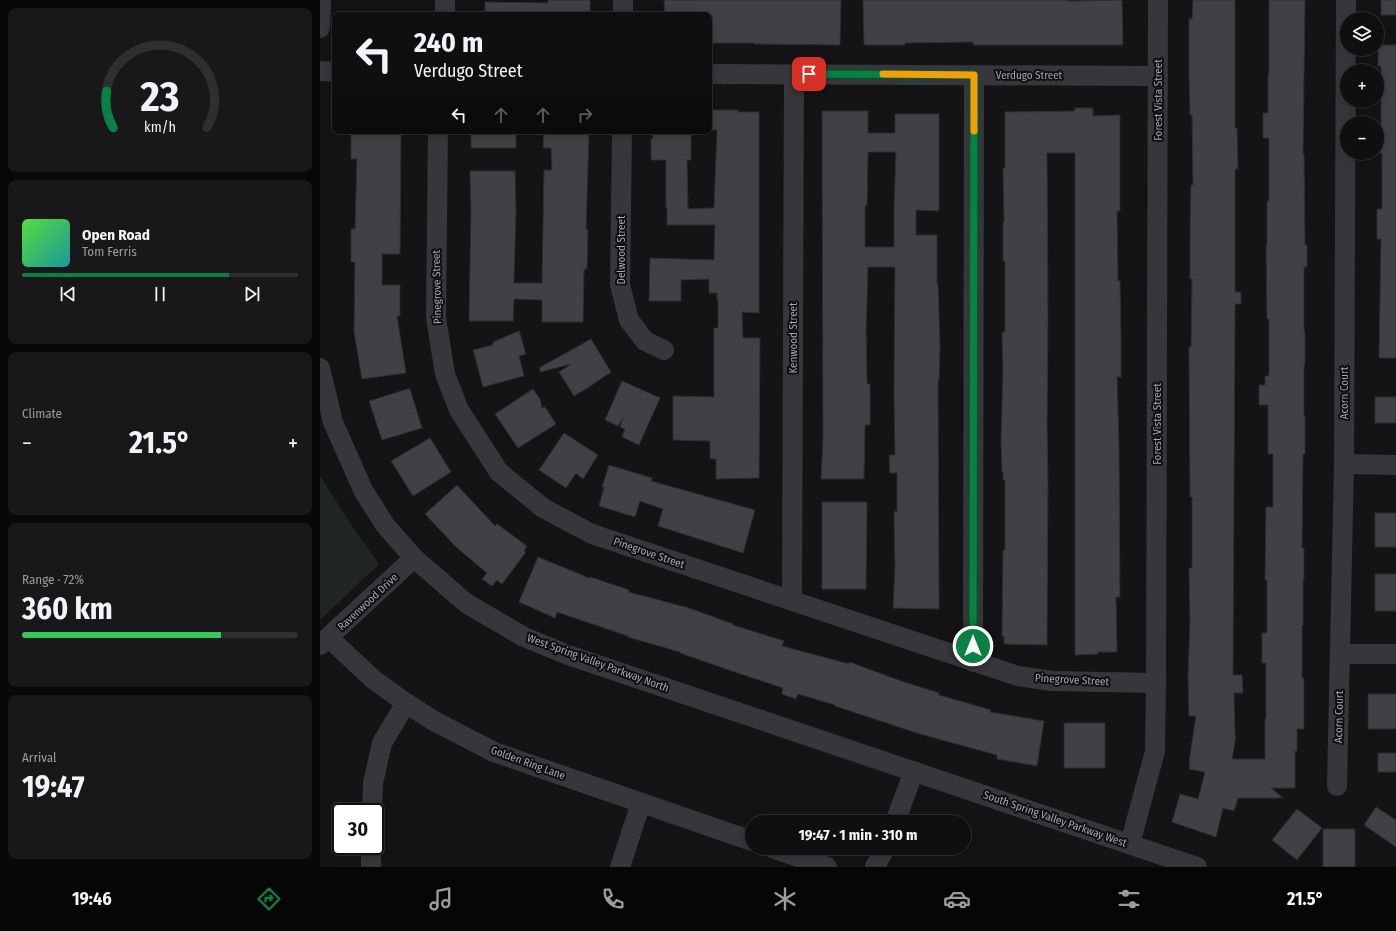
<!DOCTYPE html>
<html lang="en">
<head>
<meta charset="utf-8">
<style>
  body { margin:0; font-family:"Fira Sans Condensed",sans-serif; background:#181719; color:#f1f3f6; height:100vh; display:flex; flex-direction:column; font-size:15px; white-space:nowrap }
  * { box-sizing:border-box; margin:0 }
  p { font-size:13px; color:#9b9c9f }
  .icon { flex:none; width:22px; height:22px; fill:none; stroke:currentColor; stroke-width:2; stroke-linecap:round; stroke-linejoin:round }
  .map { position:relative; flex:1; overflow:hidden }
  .panel { display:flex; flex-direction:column; gap:8px; padding:8px; background:#080809; width:320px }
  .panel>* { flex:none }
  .top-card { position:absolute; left:12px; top:12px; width:380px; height:122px; border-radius:8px; box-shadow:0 2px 10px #0003,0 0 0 1px #2f2e30; background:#0f0e10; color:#f1f3f6; overflow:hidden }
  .controls { position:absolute; left:1020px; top:12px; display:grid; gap:8px }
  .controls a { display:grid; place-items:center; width:44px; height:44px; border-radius:50%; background:#0f0e10; box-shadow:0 2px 10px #0003,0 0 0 1px #2f2e30; font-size:20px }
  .speed { position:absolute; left:12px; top:803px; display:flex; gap:8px; font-size:20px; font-weight:700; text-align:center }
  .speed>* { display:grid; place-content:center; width:52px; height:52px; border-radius:50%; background:#0f0e10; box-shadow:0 2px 10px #0003,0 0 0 1px #2f2e30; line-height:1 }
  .speed .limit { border:2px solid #111; border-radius:6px; background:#fff; color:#111 }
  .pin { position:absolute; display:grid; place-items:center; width:34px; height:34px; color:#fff; margin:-17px; border-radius:8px; box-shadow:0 2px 6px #0006 }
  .me { position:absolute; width:44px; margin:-22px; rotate:0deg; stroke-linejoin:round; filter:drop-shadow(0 0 3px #0008) }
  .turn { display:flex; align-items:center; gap:14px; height:84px; padding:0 16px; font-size:18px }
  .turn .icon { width:52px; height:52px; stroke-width:2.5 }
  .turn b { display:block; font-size:28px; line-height:34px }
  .lanes { display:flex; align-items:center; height:38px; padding:0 16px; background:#0003; justify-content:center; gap:20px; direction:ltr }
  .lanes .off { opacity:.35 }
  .big { font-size:30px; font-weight:700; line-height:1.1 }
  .panel .card { flex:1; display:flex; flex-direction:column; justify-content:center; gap:6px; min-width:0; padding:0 14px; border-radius:8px; background:#181719 }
  .panel .dial { align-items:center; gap:0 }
  .dial svg { height:104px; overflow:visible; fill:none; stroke:#2f2e30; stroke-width:7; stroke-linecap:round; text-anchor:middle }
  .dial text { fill:#f1f3f6; stroke:none }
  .song { display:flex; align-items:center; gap:12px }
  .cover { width:48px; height:48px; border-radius:6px; background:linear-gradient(135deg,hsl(110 70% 55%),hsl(180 70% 35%)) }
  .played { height:4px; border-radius:2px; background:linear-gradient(90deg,#0b8043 75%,#2f2e30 75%) }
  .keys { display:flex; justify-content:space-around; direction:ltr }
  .heat { display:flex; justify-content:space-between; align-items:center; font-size:22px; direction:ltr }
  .charge { height:6px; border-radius:3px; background:linear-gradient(90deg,#34c759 72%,#2f2e30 0) }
  .trip { position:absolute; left:425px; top:815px; width:226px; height:40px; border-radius:20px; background:#0f0e10; box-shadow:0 2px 10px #0003,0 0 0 1px #2f2e30; font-weight:700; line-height:40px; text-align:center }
  .tab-bar { display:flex; height:64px; justify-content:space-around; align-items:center; background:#060606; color:#9b9c9f }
  .tab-bar .icon { width:28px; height:28px }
  .tab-bar .selected { color:#0b8043 }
  .tab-bar b { font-size:18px; color:#f1f3f6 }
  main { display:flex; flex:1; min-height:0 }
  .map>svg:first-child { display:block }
  .green { fill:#202723 }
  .building { fill:#404045; stroke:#2e2d31; fill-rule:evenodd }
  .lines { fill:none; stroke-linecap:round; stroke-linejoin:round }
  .minor { stroke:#37373b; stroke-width:20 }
  .route-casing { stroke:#07532c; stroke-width:10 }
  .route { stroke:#0b8043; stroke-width:7 }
  .slow { stroke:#f59e0b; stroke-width:7 }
  .labels { text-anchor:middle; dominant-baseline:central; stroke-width:4; stroke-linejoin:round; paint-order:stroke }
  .street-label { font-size:11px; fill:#a6a6b4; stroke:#0f0e10 }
</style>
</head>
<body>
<main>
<section class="panel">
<div class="card dial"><svg viewBox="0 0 100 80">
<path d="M14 69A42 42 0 1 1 86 69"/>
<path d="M14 69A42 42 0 0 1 9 41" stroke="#0b8043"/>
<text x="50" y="56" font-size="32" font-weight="700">23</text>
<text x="50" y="72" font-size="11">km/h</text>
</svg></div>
<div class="card">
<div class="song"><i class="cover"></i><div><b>Open Road</b><p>Tom Ferris</p></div></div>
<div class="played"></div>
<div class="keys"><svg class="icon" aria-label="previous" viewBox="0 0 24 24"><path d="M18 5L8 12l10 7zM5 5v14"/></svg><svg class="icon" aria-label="pause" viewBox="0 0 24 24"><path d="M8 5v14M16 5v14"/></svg><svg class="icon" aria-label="next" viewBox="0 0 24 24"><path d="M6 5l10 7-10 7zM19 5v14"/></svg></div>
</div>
<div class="card"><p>Climate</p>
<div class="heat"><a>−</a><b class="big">21.5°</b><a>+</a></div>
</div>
<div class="card"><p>Range · 72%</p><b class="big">360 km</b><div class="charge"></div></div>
<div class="card"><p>Arrival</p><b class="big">19:47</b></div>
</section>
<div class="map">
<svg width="1076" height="867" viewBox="0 0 1076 867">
  <rect width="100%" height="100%" fill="#141315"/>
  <polygon class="green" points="0,476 32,526 59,564 0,620"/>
  <g class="building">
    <polygon points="228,0 270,0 270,15 165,15 165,2 228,3"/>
    <polygon points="344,0 521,0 520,45 434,44 434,43 389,43 389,15 345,15"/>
    <polygon points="543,0 748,0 748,1 802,0 803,45 653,45 653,42 585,43 585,45 544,45"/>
    <polygon points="873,0 915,0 915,128 917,128 918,169 915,169 915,292 921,292 921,304 915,304 913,675 922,675 923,693 914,693 915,736 916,736 912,759 945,759 945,719 946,719 946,663 942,663 942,633 947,633 947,580 945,580 946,507 953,507 953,454 948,454 948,405 939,405 939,385 945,385 945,376 949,376 949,319 947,319 946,245 947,245 947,201 949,201 949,138 943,138 943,113 948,113 948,75 949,75 949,0 985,0 983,154 984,154 985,245 987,245 987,267 984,267 984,332 985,332 985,364 984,364 984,416 985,416 985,454 983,454 982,548 984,548 984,580 983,580 983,626 982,626 982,678 984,678 984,729 977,729 977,751 975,751 975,788 951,788 963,798 918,798 914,811 903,808 896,837 852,822 860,794 878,799 885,772 869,769 870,762 869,762 876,716 869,716 868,676 870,620 869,568 872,568 872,497 870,497 869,347 871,347 872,279 870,279 870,239 871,185 873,185 872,115 870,115 869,74 869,19 872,19"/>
    <rect x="1061" y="0" width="15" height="15"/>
    <polygon points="1058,45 1076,45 1076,358 1059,358 1061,239 1057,239 1057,209 1062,209 1062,153 1058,153 1058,133 1061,133 1061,66 1058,66"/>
    <polygon points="755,108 773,108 773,116 800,115 800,211 797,211 798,281 800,281 801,337 801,377 797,377 799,448 800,597 796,597 797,652 778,652 778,654 755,655 755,153 727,153 728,317 727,426 728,481 727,645 684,644 684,636 682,636 683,550 685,550 685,480 683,480 683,472 682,472 681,441 683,370 682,332 685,332 685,261 683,261 683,222 684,222 683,168 685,168 685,112 755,111"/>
    <polygon points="390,110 418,110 418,112 439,112 439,313 422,312 423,338 440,338 439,478 396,479 396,459 390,459 390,441 353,440 353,396 394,397 394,328 398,328 398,300 397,300 397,293 389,293 389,279 361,280 361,301 329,301 330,258 394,260 395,225 347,225 347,209 346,207 346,160 331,160 331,139 333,139 332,131 371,131 371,160 367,160 368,209 394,208 397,130 390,130"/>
    <path d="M502,111H548V133H575V114H619V211L596,210V235H617V284H618L620,346L619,381H618L619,609L573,608L575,567L574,512L577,511V473H570L569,455H575L574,394L575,267H548L546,330L547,384H550V425H545L544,479H501L503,439ZM548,152H576L574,210V247H545V206H547Z"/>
    <polygon points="39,131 81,131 80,254 62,254 62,285 80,285 80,316 77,316 86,373 42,379 34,332 35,262 31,262 31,229 35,229 37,159 31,159 31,132 39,132"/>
    <rect x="151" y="131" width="45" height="17"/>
    <polygon points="224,131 269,131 266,229 268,229 267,269 264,269 263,322 222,322 222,300 194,299 193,321 149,321 151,212 150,171 195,171 196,211 194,281 194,283 222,283 224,170 232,170 231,148 223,148"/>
    <polygon points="199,331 206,354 199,356 204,376 163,387 153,350 173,345 173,342"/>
    <polygon points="271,339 291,372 269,387 254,396 239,372 251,364 221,372 219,368"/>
    <polygon points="302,381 340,398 319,445 302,437 305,429 300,427 303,418 298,426 285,420"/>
    <polygon points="88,389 90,389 102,428 62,440 49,401"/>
    <polygon points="213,389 220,399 222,408 225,407 236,424 198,448 175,414"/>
    <rect x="1055" y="397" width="21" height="26"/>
    <polygon points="244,433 278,455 263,479 256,473 246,488 219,470"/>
    <polygon points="110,438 131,472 93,496 71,461"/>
    <polygon points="289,465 332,478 331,481 435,510 423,553 338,526 343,509 320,501 315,517 279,506 284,487 282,487"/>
    <polygon points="137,485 175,526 177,524 207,546 204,551 206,552 182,584 177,580 172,586 162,579 167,573 136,547 105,514"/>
    <polygon points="502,502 547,502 546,589 502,589"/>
    <rect x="1055" y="513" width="21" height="34"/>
    <polygon points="218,557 269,578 270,577 309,590 308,592 369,608 413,624 413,625 464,641 462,646 529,664 529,662 581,681 619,693 619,695 671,710 670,712 724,721 717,766 677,759 677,755 600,734 515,706 515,705 478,694 476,699 462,694 463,688 412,671 360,653 360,652 308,637 308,636 237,612 235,618 199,602"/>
    <rect x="1055" y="574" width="21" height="37"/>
    <rect x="1048" y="694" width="28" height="35"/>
    <rect x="744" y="723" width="41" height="45"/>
    <rect x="1058" y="753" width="18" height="19"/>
    <polygon points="1056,807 1076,820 1076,847 1044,825"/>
    <polygon points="977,809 1002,828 977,860 952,840"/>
    <rect x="1003" y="829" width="32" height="38"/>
  </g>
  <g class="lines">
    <g class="minor">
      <polyline points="125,15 125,0"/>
      <polyline points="303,15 303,0"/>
      <polyline points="0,28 1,0"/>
      <polyline points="0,71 15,72"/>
      <polyline points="389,74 838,76"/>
      <polyline points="118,131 116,318 125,374 139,410 179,472 223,508 272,534 698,676 732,681 836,683"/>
      <polyline points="302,131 300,285 309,320 325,341 344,350"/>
      <polyline points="0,368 13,422 43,490 65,525 94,558 146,603 204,637 248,655 877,867"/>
      <polyline points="1024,464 1076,465"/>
      <polyline points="472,601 474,74"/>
      <polyline points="9,638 54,680 86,703 114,721 174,752 432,841"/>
      <polyline points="0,645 94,558"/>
      <polyline points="1020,654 1076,654"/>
      <polyline points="653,662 654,75"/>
      <polyline points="1017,786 1024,464 1026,0"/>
      <polyline points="52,812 53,783 62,743 86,703"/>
      <polyline points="575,822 594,771"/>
      <polyline points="810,844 835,751 836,683 838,0"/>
      <polyline points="452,848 507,867"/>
      <polyline points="51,867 51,846"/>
      <polyline points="300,867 321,803"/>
      <polyline points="555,867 565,848"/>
    </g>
  </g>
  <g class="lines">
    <g class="route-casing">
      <polyline id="route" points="489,74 654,75 653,646"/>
    </g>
    <use href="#route" class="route"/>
    <polyline class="slow" points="563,74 654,75 654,131"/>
  </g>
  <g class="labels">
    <g class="street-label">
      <text x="709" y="75">Verdugo Street</text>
      <text transform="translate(838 100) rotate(-90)">Forest Vista Street</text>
      <text transform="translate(301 250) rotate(-90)">Delwood Street</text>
      <text transform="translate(117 287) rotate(-91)">Pinegrove Street</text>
      <text transform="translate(473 338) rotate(-90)">Kenwood Street</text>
      <text transform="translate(1024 393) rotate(-90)">Acorn Court</text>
      <text transform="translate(837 424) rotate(-90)">Forest Vista Street</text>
      <text transform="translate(329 553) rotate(19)">Pinegrove Street</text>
      <text transform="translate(48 602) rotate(-43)">Ravenwood Drive</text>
      <text transform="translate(278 663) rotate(20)">West Spring Valley Parkway North</text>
      <text transform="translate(752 680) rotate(3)">Pinegrove Street</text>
      <text transform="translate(1019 717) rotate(-89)">Acorn Court</text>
      <text transform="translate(208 763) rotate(20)">Golden Ring Lane</text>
      <text transform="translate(735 819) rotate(19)">South Spring Valley Parkway West</text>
    </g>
  </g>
</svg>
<div class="controls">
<a><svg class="icon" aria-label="layers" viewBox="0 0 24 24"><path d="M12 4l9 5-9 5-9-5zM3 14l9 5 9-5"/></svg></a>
<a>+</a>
<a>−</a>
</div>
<div class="speed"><div class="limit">30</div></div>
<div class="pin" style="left:489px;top:74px;background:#d93025"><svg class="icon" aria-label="arrive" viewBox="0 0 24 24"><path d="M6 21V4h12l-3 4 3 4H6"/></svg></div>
<svg class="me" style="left:653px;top:646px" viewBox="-20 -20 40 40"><circle r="17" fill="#0b8043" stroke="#fff" stroke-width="3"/><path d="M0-11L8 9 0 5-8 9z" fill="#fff"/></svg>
<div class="trip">19:47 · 1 min · 310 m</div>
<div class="top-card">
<div class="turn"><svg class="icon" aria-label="left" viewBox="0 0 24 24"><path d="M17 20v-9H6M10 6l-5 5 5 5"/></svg><div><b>240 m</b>Verdugo Street</div></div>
<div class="lanes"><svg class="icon" aria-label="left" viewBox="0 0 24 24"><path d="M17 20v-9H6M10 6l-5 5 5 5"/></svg><svg class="icon off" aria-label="ahead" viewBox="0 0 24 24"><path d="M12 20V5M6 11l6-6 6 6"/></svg><svg class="icon off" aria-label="ahead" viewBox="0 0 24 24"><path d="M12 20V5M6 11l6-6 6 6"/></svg><svg class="icon off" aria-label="right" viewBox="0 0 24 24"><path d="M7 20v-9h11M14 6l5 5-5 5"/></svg></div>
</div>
</div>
</main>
<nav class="tab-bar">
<b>19:46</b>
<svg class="icon selected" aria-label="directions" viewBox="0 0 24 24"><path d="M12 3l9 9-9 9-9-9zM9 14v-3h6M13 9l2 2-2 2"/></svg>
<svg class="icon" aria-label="music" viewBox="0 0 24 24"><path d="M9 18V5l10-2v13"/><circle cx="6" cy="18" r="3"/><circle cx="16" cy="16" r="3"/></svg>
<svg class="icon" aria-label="phone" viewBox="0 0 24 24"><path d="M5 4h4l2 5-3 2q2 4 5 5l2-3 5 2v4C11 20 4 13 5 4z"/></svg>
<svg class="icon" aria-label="climate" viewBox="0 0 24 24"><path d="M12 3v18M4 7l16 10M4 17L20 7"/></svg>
<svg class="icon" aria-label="car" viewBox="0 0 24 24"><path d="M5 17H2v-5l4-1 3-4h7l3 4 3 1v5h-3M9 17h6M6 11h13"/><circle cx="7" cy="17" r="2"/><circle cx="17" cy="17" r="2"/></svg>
<svg class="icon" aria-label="filters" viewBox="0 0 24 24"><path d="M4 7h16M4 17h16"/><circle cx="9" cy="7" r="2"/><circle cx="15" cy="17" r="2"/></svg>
<b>21.5°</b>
</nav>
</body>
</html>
